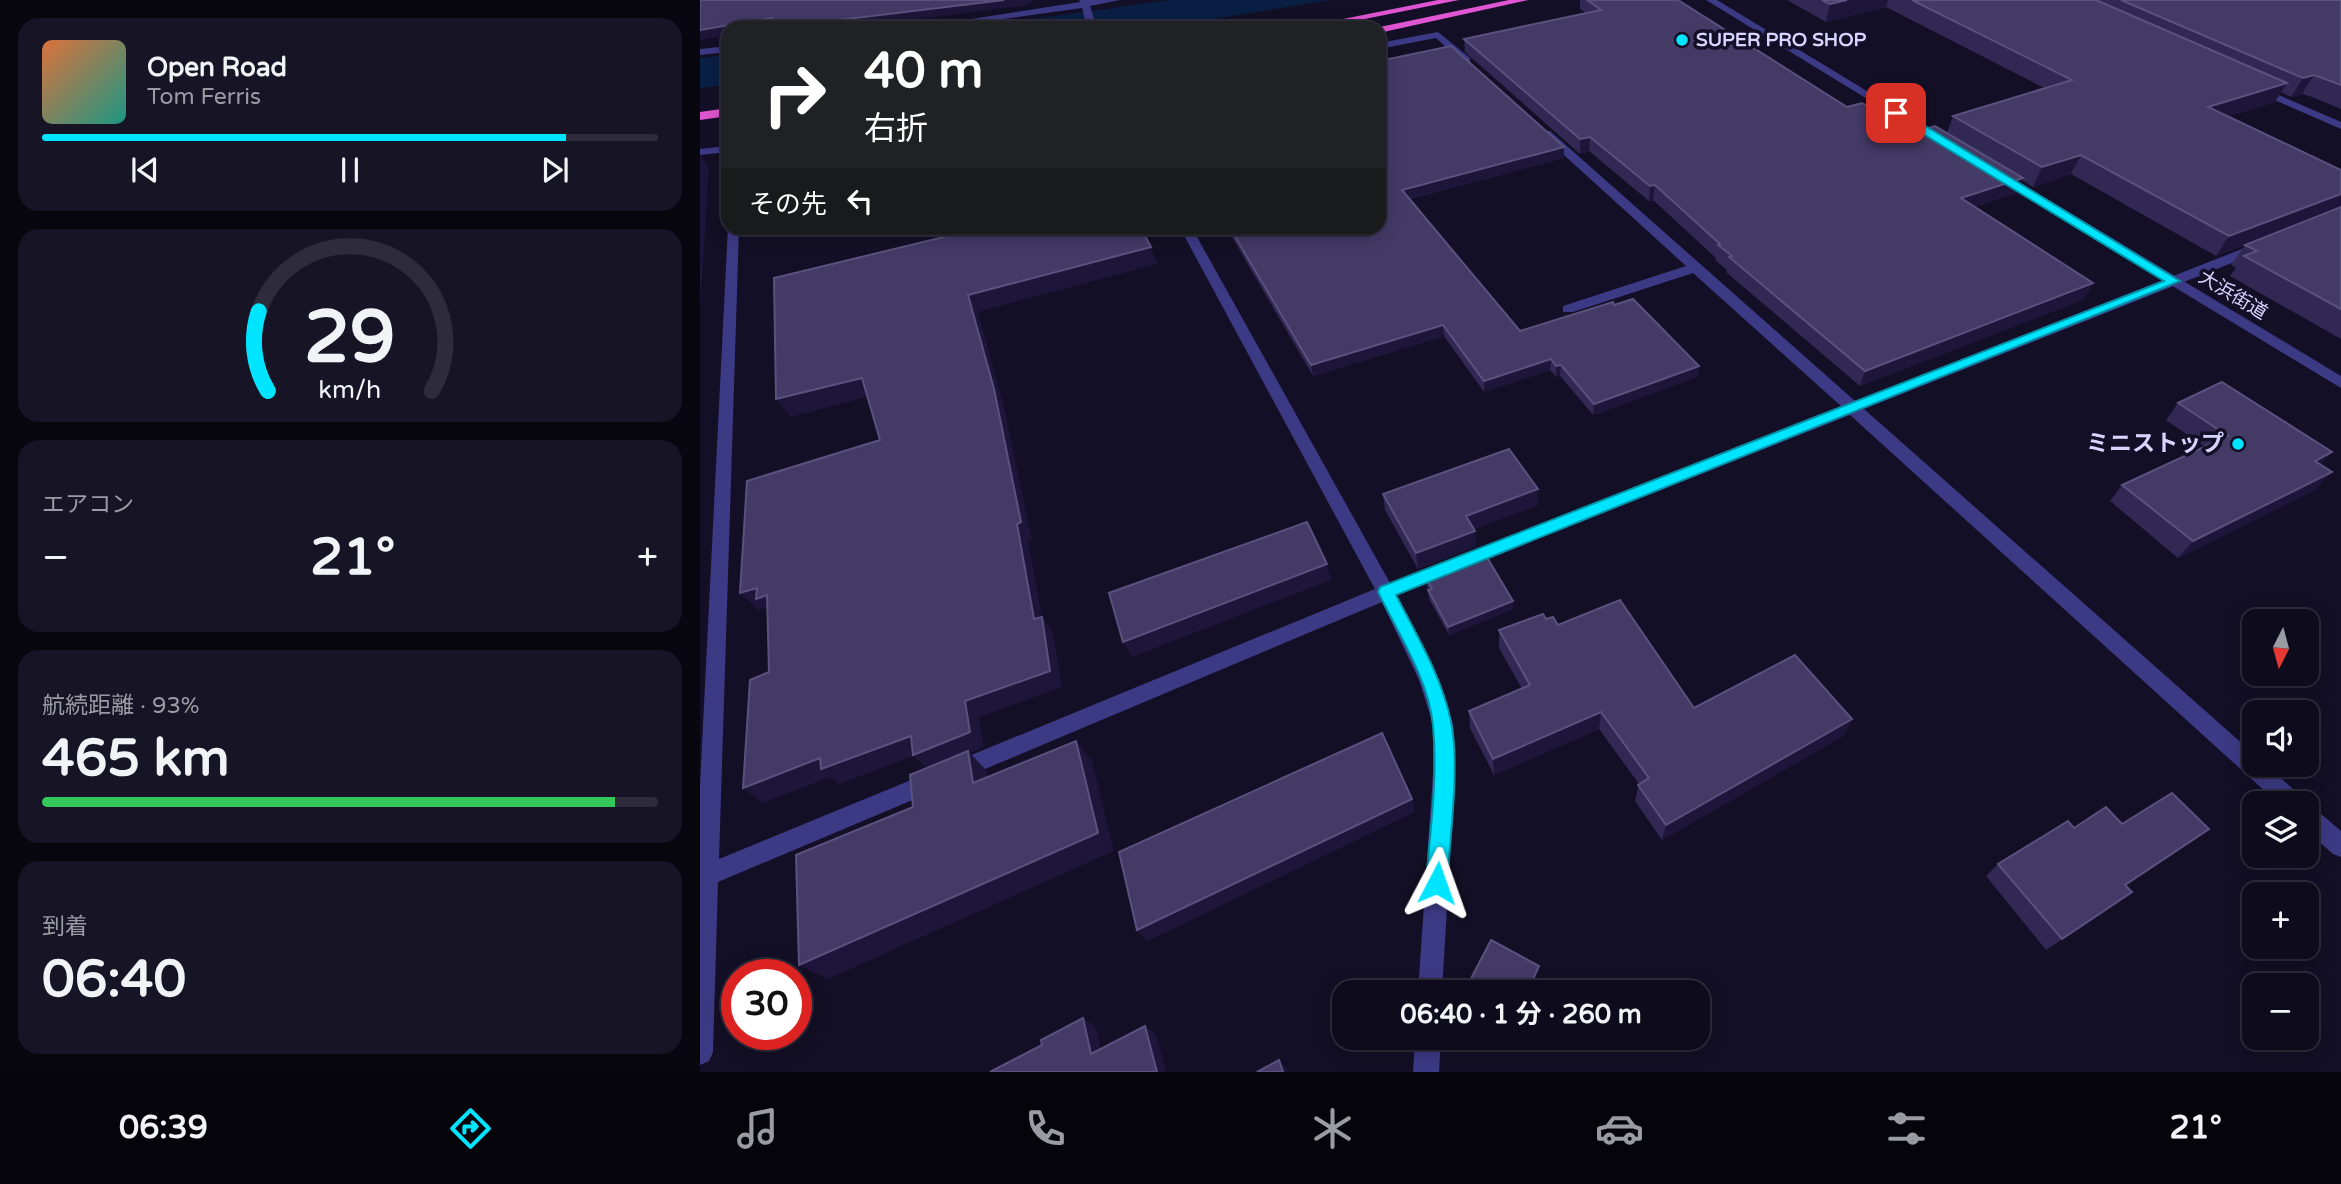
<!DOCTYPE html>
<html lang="ja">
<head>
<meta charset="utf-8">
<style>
  body { margin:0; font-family:"Varela Round","Noto Sans JP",sans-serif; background:#171425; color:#f1f3f6; height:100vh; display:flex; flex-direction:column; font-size:26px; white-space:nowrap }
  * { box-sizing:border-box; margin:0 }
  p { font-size:23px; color:#9b9ba3 }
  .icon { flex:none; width:38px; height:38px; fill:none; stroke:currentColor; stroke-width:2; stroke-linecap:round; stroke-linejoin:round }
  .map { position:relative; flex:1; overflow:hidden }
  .details { display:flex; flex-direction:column; gap:18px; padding:18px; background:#08060f; width:700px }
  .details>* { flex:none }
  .guide { position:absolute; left:21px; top:21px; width:665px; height:214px; border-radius:21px; box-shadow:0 4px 18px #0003,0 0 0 2px #2e2b3b; background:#202124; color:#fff; overflow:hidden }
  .needle { width:46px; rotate:186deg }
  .buttons { position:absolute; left:1542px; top:609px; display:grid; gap:14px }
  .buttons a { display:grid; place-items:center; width:77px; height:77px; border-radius:14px; background:#0e0b1c; box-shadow:0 4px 18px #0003,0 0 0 2px #2e2b3b; font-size:35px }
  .speed { position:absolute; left:21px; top:959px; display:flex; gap:14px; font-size:35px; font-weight:700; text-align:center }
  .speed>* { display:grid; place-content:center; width:91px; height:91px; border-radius:50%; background:#0e0b1c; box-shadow:0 4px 18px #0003,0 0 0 2px #2e2b3b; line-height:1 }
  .speed .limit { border:10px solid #d22; background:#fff; color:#111 }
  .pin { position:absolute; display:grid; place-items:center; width:60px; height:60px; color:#fff; margin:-30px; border-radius:14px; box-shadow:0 4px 10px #0006 }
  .me { position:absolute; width:77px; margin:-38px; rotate:4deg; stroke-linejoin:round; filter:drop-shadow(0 0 5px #0008) }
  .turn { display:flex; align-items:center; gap:24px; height:147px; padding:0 28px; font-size:32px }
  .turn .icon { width:91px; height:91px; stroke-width:2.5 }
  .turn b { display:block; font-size:49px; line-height:60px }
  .then { display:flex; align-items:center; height:66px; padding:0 28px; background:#0003; gap:14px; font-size:26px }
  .big { font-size:52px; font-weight:700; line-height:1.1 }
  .details .widget { flex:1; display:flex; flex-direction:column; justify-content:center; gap:10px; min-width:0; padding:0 24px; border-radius:21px; background:#171425 }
  .details .dial { align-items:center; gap:0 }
  .dial svg { height:182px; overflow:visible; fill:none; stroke:#2e2b3b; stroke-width:7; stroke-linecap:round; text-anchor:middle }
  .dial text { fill:#f1f3f6; stroke:none }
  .song { display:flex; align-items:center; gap:21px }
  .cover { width:84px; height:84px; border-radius:10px; background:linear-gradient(135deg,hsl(20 70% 55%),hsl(170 70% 35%)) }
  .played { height:7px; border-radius:4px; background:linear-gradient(90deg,#00e5ff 85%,#2e2b3b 85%) }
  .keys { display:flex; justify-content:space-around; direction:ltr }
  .heat { display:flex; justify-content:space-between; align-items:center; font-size:38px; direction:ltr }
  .charge { height:10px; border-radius:5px; background:linear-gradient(90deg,#34c759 93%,#2e2b3b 0) }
  .trip { position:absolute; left:632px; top:980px; width:378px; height:70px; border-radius:21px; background:#0e0b1c; box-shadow:0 4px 18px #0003,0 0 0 2px #2e2b3b; font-weight:700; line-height:70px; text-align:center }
  .menu { display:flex; height:112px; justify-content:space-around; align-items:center; background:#06040b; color:#9b9ba3 }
  .menu .icon { width:49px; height:49px }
  .menu .selected { color:#00e5ff }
  .menu b { font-size:32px; color:#f1f3f6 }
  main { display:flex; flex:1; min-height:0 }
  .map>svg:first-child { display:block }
  .water { fill:#0a1f44 }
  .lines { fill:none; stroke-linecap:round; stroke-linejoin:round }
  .minor { fill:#3d3a85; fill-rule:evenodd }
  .tertiary { fill:#3d3a85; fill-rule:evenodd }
  .trunk { fill:#e055d1; fill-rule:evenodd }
  .wall { fill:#312854 }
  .shaded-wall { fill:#1d163a }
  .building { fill:#433a66; stroke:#5a527e; stroke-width:2 }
  .route { fill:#00e5ff; stroke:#0095a6; stroke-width:2 }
  .poi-dot { fill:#00e5ff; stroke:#130f26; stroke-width:2.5 }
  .labels { text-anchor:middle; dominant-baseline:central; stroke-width:7; stroke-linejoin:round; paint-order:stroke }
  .far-poi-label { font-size:19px; font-weight:bold; fill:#d9d4ff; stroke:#130f26; text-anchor:start }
  .far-street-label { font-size:19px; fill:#d9d4ff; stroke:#130f26 }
  .poi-label { font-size:23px; font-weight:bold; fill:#d9d4ff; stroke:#130f26; text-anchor:end }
</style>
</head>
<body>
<main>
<section class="details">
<div class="widget">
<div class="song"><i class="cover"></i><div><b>Open Road</b><p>Tom Ferris</p></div></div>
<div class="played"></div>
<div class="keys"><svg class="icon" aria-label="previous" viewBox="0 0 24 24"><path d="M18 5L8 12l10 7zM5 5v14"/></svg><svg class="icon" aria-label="pause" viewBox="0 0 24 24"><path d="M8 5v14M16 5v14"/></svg><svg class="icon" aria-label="next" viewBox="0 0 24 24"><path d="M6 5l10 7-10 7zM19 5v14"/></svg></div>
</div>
<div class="widget dial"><svg viewBox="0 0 100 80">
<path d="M14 69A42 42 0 1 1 86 69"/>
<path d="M14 69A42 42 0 0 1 10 34" stroke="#00e5ff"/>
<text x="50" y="56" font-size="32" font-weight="700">29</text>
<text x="50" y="72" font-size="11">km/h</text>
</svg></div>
<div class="widget"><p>エアコン</p>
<div class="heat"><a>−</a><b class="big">21°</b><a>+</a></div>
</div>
<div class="widget"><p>航続距離 · 93%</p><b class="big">465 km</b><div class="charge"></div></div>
<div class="widget"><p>到着</p><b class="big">06:40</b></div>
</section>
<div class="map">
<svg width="1641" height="1072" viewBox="0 0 1641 1072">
  <rect width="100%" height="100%" fill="#130f26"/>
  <g class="water">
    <polygon points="470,0 629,0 459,28 266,28"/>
    <polygon points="28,55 28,85 0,88 0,58"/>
  </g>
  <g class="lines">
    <g class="minor">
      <polygon points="379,0 420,0 390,6 397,28 387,28 382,8 238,28 213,28 380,2"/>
      <polygon points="738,32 770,58 770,62 762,62 736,38 679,49 679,43"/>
      <polygon points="28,46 28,52 0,55 0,49"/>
      <polygon points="1558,86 1641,122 1641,129 1554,91 1554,87"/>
      <polygon points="842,131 850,131 1155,401 1552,245 1562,245 1562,251 1164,409 1554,754 1554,765 1566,765 1601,796 1604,803 1578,803 1150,415 697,595 739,680 753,724 755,773 742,992 718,992 733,773 733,724 719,680 682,602 266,777 259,780 252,777 248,770 252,763 675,589 480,228 492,228 690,583 1141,406 993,273 873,312 863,312 863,306 986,266 842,135"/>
      <polygon points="28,146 28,152 0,155 0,149"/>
      <polygon points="28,226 39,228 19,859 233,771 241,774 244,781 241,788 18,882 13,1052 9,1061 0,1065 0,785"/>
      <polygon points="1606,805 1614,808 1641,831 1641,857 1633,854 1606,830"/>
      <polygon points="715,1038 741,1038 739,1072 713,1072"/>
    </g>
    <g class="tertiary">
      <polygon points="1006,0 1017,0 1249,141 1239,143"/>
      <polygon points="1296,173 1304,173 1641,376 1641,388 1296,179"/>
    </g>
    <g class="trunk">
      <polygon points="738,0 759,0 620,28 598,28"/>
      <polygon points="809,0 828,0 679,33 679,28 675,28"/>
      <polygon points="28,108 28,116 0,120 0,112"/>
    </g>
  </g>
  <g class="wall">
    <polygon points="880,0 978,0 1147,107 1212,133 1247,133 1253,116 1344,88 1186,7 1126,22 1087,0 1641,0 1641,109 1612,97 1602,94 1591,97 1581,92 1575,102 1529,116 1641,170 1641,339 1530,276 1536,268 1531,265 1545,245 1516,256 1371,174 1333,187 1322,180 1316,193 1274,207 1385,299 1160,386 1026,272 1027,270 1015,260 1016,258 953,200 949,201 889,151 880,154 765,52 764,39 886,13 880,9"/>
    <polygon points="679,61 864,147 864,158 709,199 820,331 914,305 999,366 997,377 893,415 860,376 856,377 850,370 784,392 744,336 613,376 529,232 528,228 679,228"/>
    <polygon points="1478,403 1632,452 1620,464 1616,489 1478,558 1410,501 1422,485 1505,447 1466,420"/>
    <polygon points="838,489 838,505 774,529 776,546 718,569 685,510 683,494"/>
    <polygon points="726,577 813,609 749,635 729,599 728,590 729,590 727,586"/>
    <polygon points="846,619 858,625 994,708 1152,719 1143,736 962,840 935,801 939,784 899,729 794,775 770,728 769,711 822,689 799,648 799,630"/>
    <polygon points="1422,824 1491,842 1425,886 1415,904 1346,950 1286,876 1298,864"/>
  </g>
  <g class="shaded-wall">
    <polygon points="304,0 335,0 323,6 146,28 73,28"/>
    <polygon points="1147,0 1188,0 1186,7 1126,22 1130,4"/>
    <polygon points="72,18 77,26 68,28 28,28 28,35 0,40 0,30"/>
    <polygon points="1614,75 1602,94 1591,97 1603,78"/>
    <polygon points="1587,83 1575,102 1498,126 1508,107"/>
    <polygon points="890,137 889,151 880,154 880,139"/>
    <polygon points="864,147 864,158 703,200 702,190"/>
    <polygon points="0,155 9,168 0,309"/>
    <polygon points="1381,155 1371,174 1333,187 1342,167"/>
    <polygon points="1323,178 1316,193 1255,213 1261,198"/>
    <polygon points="955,185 953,200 949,201 950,186"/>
    <polygon points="1641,194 1641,208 1516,256 1529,236"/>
    <polygon points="451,247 457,264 278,312 304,407 332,540 328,541 342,617 353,633 362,687 279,717 284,747 270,753 287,771 292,802 229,770 213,756 139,784 130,777 63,803 43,788 265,701 334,619 268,295"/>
    <polygon points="1393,283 1385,299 1160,386 1165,371"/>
    <polygon points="743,325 744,336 613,376 611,365"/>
    <polygon points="851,359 850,370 784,392 784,381"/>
    <polygon points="861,365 860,376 856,377 856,366"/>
    <polygon points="999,366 997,377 893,415 894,404"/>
    <polygon points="162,378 174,395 91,417 76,399"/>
    <polygon points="1632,452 1616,469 1615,461"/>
    <polygon points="1632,472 1616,489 1478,558 1493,541"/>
    <polygon points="838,489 838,505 767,532 766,516"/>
    <polygon points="775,531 776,546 718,569 716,553"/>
    <polygon points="627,564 631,580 432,657 423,642"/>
    <polygon points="57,588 67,595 74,616 65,608 58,610 40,593"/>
    <polygon points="813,601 813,609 749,635 748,627"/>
    <polygon points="901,712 899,729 794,775 793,759"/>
    <polygon points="1152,719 1143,736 962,840 966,825"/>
    <polygon points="376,741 392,761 414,851 128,979 99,965"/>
    <polygon points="712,799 715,812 448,941 437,930"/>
    <polygon points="839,966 839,972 829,992 827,992"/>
    <polygon points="383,1018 396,1027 404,1062 391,1054"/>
    <polygon points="445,1026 456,1034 466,1072 457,1072"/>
    <polygon points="579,1060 586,1068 588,1072 583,1072"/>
  </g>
  <g class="building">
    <polygon points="0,0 304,0 73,28 68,28 72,18 0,30"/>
    <polygon points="887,0 978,0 1147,107 1162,103 1212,133 1235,126 1323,178 1261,198 1393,283 1165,371 1029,257 1032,256 1018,245 1020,244 955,185 950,186 890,137 880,139 764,39 901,10"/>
    <polygon points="1122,0 1147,0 1130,4"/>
    <polygon points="1212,0 1396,0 1587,83 1508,107 1641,170 1641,194 1529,236 1381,155 1342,167 1253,116 1372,80"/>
    <polygon points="1421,0 1641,0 1641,85 1614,75 1603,78"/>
    <polygon points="751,46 864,147 702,190 820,331 913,302 914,305 933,299 999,366 894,404 861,365 856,366 851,359 784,381 743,325 611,365 530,228 679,228 679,61"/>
    <polygon points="1641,207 1641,309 1544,256 1557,251 1545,245"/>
    <polygon points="281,228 441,228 451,247 268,295 294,389 321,522 317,524 334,619 342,617 350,671 265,701 270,732 213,755 211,736 121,769 120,758 43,788 50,680 69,672 67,595 56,599 57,588 40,593 47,481 180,440 162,378 76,399 74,278"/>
    <polygon points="1522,382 1632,452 1615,461 1632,472 1493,541 1422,485 1528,436 1478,403"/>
    <polygon points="809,449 838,489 766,516 775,531 716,553 683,494"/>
    <polygon points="607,522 627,564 423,642 409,593"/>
    <polygon points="785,554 813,601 748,627 728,590 732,589 726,577"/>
    <polygon points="920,600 994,708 1095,655 1152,719 966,825 938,785 949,778 901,712 793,759 769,711 830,685 799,630 843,614 846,619 853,617 858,625"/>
    <polygon points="682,733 712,799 437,930 419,852"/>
    <polygon points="376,741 398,833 99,965 96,855 213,807 210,775 268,751 273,783"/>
    <polygon points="1472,793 1509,829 1425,885 1432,892 1362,939 1298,864 1368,821 1374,828 1406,807 1422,824"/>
    <polygon points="791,940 839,966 827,992 764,992"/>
    <polygon points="383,1018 391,1054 445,1026 457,1072 290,1072 342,1045 341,1040"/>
    <polygon points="579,1060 583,1072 557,1072"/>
  </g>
  <path class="route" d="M1192,110H1199L1480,281L696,595C717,636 742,677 751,722C760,764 750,838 747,883L744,890L737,893L730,890L726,883C730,831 738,778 733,726C729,680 698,633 678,592L680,587L1464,281L1192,115Z"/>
  <g class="poi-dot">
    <circle cx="982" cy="40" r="7"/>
    <circle cx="1538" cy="444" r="7"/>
  </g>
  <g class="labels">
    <g class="far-poi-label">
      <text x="996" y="40">SUPER PRO SHOP</text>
    </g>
    <g class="far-street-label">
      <text transform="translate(1533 295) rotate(31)">大浜街道</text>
    </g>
    <g class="poi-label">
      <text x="1524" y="444">ミニストップ</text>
    </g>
  </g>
</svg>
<div class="buttons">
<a><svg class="needle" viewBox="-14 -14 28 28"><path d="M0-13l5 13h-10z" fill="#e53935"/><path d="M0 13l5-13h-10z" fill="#9b9ba3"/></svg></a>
<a><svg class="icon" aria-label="sound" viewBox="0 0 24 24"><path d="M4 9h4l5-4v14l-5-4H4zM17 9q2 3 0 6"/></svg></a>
<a><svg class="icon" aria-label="layers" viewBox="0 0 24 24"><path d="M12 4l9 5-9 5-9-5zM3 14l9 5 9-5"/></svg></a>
<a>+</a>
<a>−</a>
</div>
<div class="speed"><div class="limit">30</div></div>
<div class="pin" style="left:1196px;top:113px;background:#d93025"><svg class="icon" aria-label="arrive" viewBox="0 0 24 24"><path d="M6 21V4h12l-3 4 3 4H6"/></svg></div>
<svg class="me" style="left:737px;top:883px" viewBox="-20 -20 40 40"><path d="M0-17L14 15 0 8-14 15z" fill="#00e5ff" stroke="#fff" stroke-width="4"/></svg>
<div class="trip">06:40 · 1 分 · 260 m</div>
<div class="guide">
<div class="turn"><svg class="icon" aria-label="right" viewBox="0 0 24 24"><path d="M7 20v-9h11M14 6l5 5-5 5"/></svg><div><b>40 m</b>右折</div></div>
<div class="then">その先<svg class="icon" aria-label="left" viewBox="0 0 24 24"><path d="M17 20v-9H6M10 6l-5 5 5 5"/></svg></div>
</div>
</div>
</main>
<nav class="menu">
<b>06:39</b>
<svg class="icon selected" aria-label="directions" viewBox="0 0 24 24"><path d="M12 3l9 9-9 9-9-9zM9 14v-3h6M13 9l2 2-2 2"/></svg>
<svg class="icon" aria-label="music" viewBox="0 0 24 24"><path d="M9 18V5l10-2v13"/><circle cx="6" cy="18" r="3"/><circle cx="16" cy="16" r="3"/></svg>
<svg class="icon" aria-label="phone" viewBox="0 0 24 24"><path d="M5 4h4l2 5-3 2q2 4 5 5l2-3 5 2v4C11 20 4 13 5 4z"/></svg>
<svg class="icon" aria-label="climate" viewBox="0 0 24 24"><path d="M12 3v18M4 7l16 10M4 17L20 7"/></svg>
<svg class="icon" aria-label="car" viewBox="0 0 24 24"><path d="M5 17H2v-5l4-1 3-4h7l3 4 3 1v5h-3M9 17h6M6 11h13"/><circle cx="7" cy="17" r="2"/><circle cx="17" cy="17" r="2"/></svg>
<svg class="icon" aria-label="filters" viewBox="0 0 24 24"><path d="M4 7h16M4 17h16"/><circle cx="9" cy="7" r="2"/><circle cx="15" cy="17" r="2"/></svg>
<b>21°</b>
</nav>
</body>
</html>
